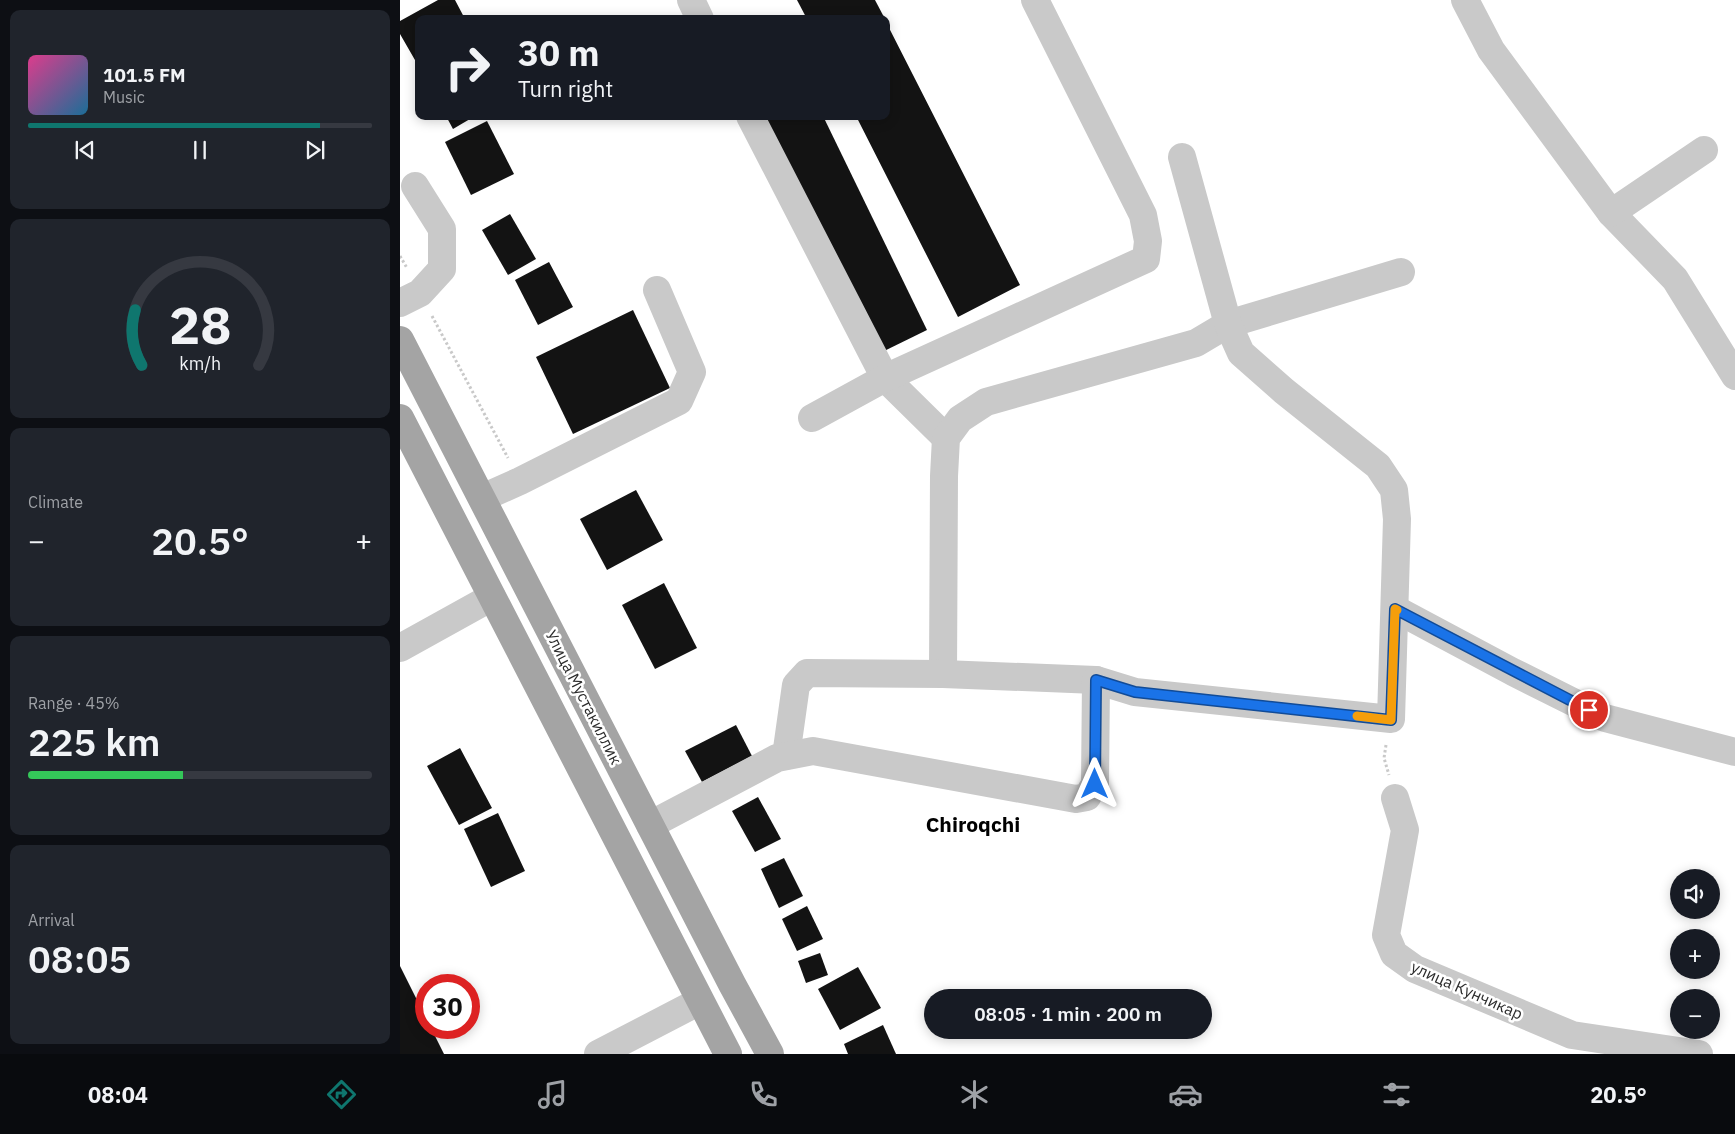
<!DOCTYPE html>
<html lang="en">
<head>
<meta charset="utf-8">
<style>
  body { margin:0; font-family:"IBM Plex Sans",sans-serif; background:#20242c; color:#f1f3f6; height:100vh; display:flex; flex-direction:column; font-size:19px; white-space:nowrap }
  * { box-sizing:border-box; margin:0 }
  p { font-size:16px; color:#9ea1a6 }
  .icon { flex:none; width:28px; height:28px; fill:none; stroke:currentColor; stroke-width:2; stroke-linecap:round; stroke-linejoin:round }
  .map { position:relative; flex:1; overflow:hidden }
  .side { display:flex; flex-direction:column; gap:10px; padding:10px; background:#0d0f14; width:400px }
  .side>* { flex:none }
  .guide { position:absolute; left:15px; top:15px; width:475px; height:105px; border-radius:10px; box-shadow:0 2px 12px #0003; background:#171b24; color:#f1f3f6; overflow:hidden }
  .fabs { position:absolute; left:1270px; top:869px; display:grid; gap:10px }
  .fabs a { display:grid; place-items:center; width:50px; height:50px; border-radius:50%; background:#171b24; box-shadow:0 2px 12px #0003; font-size:25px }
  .speed { position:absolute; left:15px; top:974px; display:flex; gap:10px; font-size:25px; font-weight:700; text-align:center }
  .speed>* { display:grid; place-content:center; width:65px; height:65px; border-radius:50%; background:#171b24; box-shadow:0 2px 12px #0003; line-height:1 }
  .speed .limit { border:8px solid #d22; background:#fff; color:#111 }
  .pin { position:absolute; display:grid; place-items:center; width:42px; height:42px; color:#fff; margin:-21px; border:2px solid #fff; border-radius:50%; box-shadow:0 1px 5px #0007 }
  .me { position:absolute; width:55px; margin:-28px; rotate:0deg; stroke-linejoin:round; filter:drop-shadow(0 0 4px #0008) }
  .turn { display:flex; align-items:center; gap:18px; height:105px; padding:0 20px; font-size:22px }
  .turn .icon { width:65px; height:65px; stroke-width:2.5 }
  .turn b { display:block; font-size:35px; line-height:42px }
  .big { font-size:38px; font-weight:600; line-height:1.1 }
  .side .widget { flex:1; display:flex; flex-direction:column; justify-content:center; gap:8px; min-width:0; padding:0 18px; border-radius:10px; background:#20242c }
  .side .dial { align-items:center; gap:0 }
  .dial svg { height:130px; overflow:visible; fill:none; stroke:#363941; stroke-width:7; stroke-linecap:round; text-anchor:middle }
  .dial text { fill:#f1f3f6; stroke:none }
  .song { display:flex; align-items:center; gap:15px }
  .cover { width:60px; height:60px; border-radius:8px; background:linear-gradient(135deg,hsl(330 70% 55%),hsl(200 70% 35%)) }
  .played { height:5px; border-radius:2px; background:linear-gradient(90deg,#0f766e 85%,#363941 85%) }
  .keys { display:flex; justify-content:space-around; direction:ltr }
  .heat { display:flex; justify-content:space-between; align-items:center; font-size:28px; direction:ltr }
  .charge { height:8px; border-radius:4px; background:linear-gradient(90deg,#34c759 45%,#363941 0) }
  .trip { position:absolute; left:524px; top:989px; width:288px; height:50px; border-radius:25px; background:#171b24; box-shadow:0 2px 12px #0003; font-weight:600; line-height:50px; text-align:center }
  .menu { display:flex; height:80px; justify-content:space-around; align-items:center; background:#090b0e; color:#9ea1a6 }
  .menu .icon { width:35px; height:35px }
  .menu .active { color:#0f766e }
  .menu b { font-size:22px; color:#f1f3f6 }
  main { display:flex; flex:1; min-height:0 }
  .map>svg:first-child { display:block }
  .building { fill:#131313 }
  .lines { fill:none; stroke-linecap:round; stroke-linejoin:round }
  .path { stroke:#c9c9c9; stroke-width:3; stroke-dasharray:2.5 2.5; stroke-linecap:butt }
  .minor { stroke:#c9c9c9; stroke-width:28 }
  .major { stroke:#a4a4a4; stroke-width:28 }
  .route-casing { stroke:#114b97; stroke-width:12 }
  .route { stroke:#1a73e8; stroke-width:9 }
  .slow { stroke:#f59e0b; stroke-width:9 }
  .labels { text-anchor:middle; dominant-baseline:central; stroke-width:5; stroke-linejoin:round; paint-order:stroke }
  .street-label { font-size:16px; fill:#2c2c2c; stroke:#fff }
  .district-label { font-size:21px; font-weight:bold; fill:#000; stroke:#fff }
</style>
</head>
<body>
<main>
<section class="side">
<div class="widget">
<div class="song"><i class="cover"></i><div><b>101.5 FM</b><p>Music</p></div></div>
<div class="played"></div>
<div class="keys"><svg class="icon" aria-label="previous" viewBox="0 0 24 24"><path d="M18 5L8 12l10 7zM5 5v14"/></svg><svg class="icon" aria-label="pause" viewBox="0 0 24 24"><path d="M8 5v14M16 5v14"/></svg><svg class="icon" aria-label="next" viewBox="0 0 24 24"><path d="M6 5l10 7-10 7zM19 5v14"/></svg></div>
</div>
<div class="widget dial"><svg viewBox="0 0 100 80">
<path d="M14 69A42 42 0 1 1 86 69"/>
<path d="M14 69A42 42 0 0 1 10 35" stroke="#0f766e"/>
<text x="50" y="56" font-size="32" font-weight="700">28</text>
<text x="50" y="72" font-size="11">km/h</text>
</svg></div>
<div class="widget"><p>Climate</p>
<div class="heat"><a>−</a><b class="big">20.5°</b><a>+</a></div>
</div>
<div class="widget"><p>Range · 45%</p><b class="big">225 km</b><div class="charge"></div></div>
<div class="widget"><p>Arrival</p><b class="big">08:05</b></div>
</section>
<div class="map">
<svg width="1335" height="1054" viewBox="0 0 1335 1054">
  <rect width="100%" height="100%" fill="#fff"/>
  <g class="building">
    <polygon points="38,0 55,0 65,19 19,19 19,67 0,34 0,21"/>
    <polygon points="397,0 475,0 485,19 407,19"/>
    <polygon points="486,22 620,285 558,317 456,116 486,116"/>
    <polygon points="46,116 75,116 53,129"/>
    <polygon points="360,116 423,116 527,330 476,355"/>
    <polygon points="87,121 114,174 71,195 45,142"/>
    <polygon points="110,214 136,259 108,275 82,230"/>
    <polygon points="149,262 173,307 138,325 115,280"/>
    <polygon points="233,310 270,388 173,434 136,357"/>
    <polygon points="236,490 263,540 207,570 180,519"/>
    <polygon points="264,583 297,648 255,669 222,605"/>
    <polygon points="336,725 352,756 302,782 285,751"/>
    <polygon points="60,748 92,808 59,825 27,766"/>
    <polygon points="358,797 381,839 355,852 332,811"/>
    <polygon points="98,813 125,871 91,887 64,829"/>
    <polygon points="384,858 403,896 379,908 361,869"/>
    <polygon points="407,906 423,939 397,951 382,919"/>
    <polygon points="420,953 428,975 406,983 398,961"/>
    <polygon points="0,966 26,1018 26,1028 31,1028 44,1054 0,1054"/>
    <polygon points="458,967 481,1008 440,1030 418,989"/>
    <polygon points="483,1025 496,1054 448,1054 444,1044"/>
  </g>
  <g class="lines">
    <g class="path">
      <polyline points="0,256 7,268"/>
      <polyline points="32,316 108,458"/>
      <polyline points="986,745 984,758 989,775"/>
    </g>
    <g class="minor">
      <polyline points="291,0 300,19"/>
      <polyline points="1065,0 1091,50 1211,213 1275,279 1335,376"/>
      <polyline points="350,116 485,378 546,438"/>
      <polyline points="1211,213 1304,150"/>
      <polyline points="0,303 20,293 42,269 42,229 15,186"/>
      <polyline points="412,418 485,378 746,259 748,241 743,215 635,0"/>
      <polyline points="82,498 120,481 279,401 292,372 257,290"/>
      <polyline points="995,609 1113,672 1205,718 1335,752"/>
      <polyline points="0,648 92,597"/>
      <polyline points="543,674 544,476 546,438 560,419 586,402 796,343 828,324 1001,272"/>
      <polyline points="386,756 396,685 407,673 543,674 696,680 735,692 991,719 997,519 994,490 978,466 884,391 841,353 828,324 782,157"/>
      <polyline points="995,798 1005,830 986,935 994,954 1015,969 1172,1035 1299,1054"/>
      <polyline points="250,825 377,758 413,751 676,799 687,797 695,784 696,680"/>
      <polyline points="198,1054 300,1001"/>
    </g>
    <g class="major">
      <polyline points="0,340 332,984 370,1054"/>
      <polyline points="0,418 328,1054"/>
    </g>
  </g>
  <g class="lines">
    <g class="route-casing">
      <polyline id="route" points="695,784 696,680 735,692 991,720 995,609 1189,710"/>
    </g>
    <use href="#route" class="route"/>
    <polyline class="slow" points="957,716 991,720 995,609 997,610"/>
  </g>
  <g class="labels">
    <g class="street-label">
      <text transform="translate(184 697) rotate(63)">Улица Мустакиллик</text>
      <text transform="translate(1067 990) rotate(24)">улица Кунчикар</text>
    </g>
    <g class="district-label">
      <text x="573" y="824">Chiroqchi</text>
    </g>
  </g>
</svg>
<div class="fabs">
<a><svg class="icon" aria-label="sound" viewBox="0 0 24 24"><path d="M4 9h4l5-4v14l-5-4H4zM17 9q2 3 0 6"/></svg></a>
<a>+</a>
<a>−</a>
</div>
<div class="speed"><div class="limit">30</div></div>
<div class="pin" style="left:1189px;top:710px;background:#d93025"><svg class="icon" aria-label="arrive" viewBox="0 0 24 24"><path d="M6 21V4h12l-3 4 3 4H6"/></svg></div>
<svg class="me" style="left:695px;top:784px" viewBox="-20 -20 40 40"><path d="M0-17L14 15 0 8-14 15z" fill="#1a73e8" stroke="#fff" stroke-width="4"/></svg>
<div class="trip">08:05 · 1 min · 200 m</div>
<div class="guide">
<div class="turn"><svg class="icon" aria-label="right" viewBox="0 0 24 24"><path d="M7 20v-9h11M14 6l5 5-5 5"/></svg><div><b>30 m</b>Turn right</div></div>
</div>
</div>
</main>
<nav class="menu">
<b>08:04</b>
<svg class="icon active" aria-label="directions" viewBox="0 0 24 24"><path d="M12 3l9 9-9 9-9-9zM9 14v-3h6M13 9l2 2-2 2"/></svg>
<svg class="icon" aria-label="music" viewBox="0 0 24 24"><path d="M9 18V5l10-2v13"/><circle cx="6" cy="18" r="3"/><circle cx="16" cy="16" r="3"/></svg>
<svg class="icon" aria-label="phone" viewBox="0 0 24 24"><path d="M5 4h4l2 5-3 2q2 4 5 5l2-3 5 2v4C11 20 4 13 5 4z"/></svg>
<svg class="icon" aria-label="climate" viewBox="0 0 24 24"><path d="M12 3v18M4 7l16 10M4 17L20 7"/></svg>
<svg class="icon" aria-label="car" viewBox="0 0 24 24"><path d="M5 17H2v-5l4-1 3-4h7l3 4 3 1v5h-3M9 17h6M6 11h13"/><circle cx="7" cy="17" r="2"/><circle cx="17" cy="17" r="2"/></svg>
<svg class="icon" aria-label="filters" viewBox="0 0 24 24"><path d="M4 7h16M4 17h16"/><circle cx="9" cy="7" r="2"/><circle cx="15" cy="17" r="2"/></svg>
<b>20.5°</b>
</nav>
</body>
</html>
